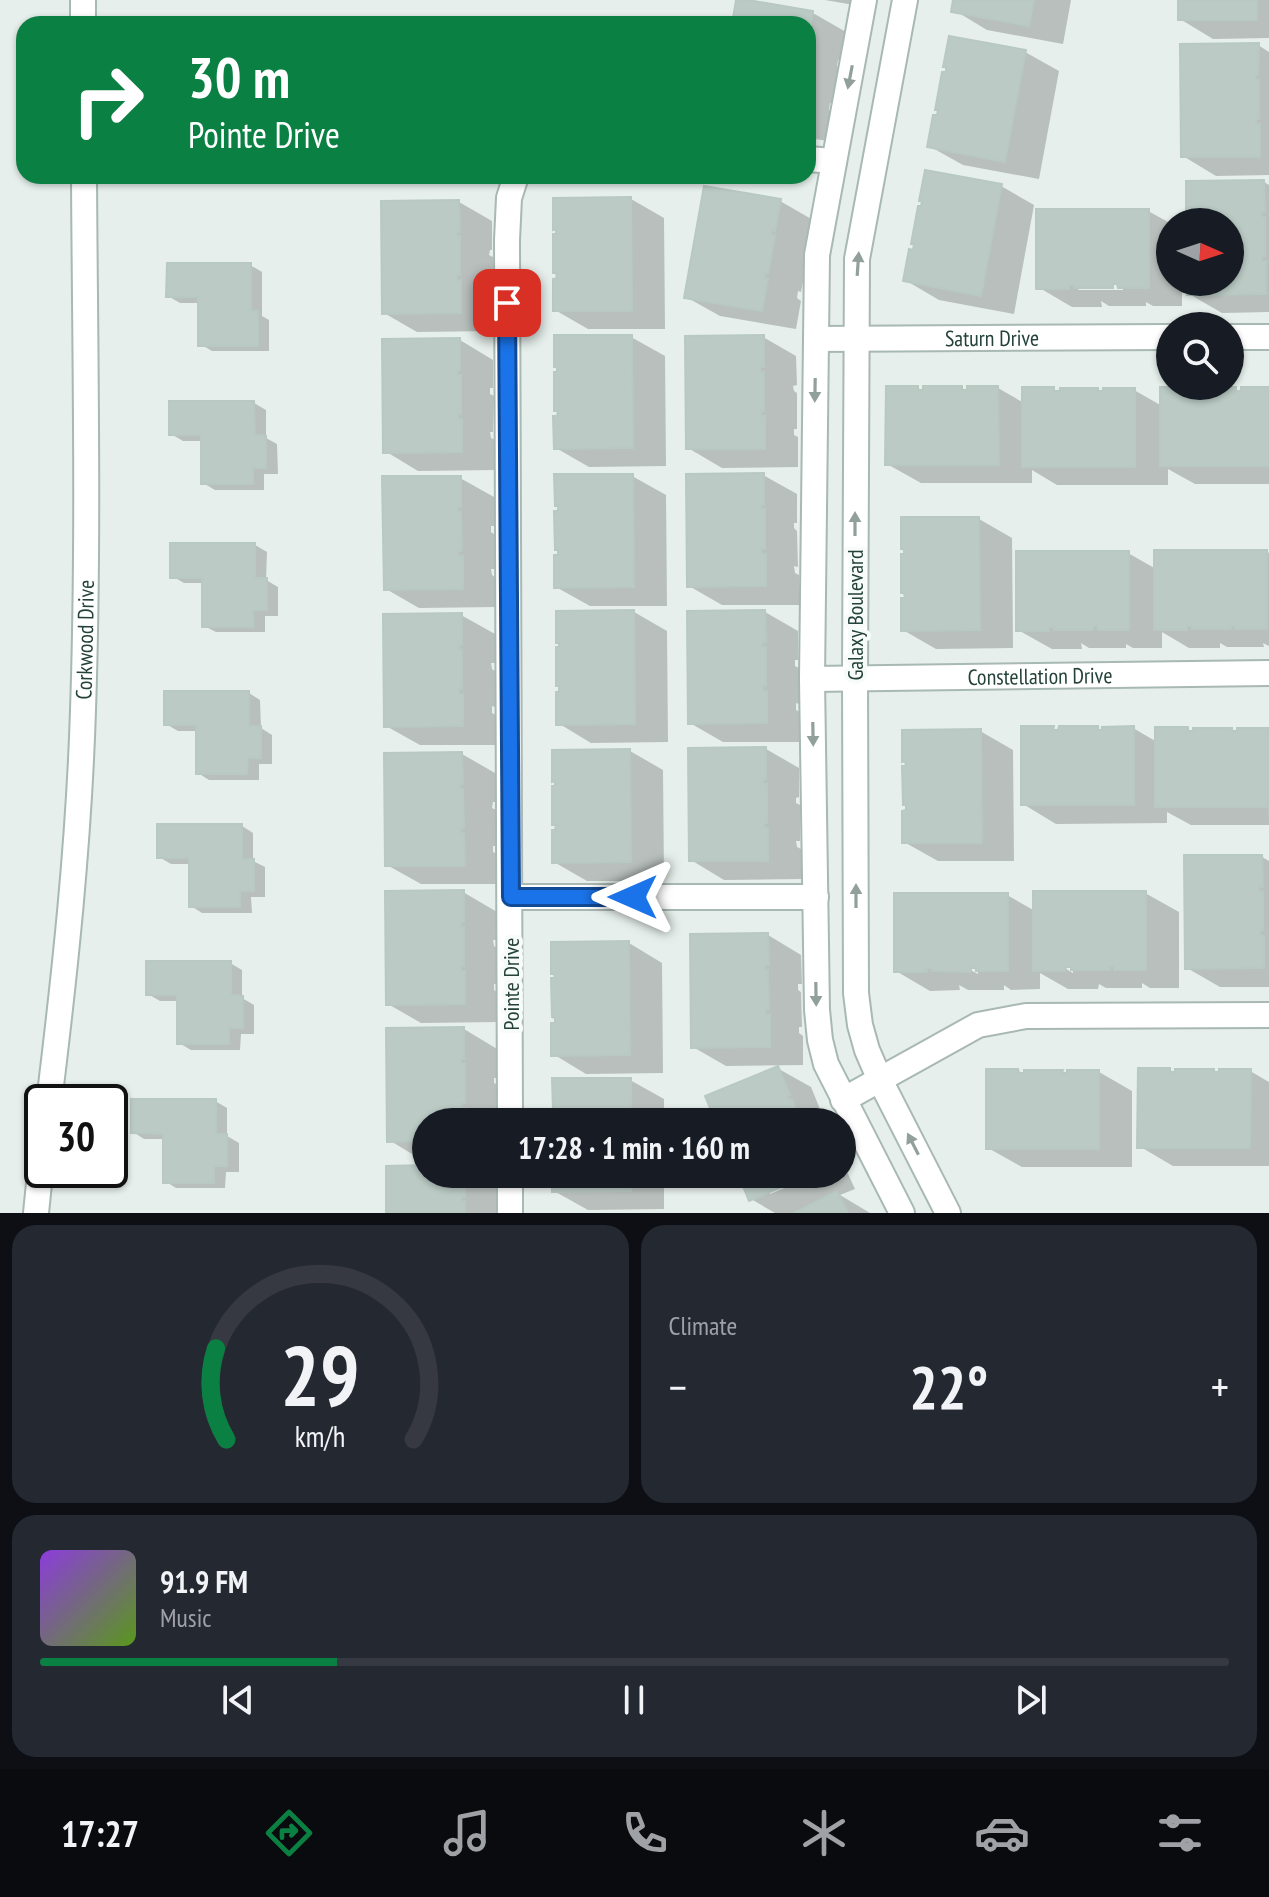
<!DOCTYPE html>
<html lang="en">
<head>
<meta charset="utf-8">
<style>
  body { margin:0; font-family:"PT Sans Narrow",sans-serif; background:#242831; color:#f1f3f6; height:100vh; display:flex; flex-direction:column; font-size:30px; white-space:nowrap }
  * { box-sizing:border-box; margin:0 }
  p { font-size:26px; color:#9ea1a6 }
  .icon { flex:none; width:44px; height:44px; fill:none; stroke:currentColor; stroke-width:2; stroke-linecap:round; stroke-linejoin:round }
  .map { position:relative; height:1213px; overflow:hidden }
  .sheet { display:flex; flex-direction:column; gap:12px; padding:12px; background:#0d0f14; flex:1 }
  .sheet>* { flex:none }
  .banner { position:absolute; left:16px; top:16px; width:800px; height:168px; border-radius:24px; box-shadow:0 2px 6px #0004; background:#0b8043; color:#fff; overflow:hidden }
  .needle { width:52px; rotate:93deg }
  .fabs { position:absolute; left:1156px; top:208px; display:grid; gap:16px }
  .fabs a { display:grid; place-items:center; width:88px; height:88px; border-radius:50%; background:#171b24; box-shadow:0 2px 6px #0004; font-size:40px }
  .speed { position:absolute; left:24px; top:1084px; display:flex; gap:16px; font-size:40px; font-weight:700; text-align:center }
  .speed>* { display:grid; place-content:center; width:104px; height:104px; border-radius:50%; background:#171b24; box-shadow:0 2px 6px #0004; line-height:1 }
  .speed .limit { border:4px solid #111; border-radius:12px; background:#fff; color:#111 }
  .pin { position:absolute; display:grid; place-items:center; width:68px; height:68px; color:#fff; margin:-34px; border-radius:16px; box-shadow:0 4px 12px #0006 }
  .me { position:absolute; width:88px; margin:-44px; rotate:270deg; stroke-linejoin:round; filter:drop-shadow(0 0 6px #0008) }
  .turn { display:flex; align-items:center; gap:28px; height:168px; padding:0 40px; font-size:36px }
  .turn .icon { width:104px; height:104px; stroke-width:2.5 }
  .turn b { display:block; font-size:56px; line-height:68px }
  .big { font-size:60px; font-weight:700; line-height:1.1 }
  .sheet .widget { flex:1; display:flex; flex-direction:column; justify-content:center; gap:12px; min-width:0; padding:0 28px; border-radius:24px; background:#242831 }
  .sheet .dial { align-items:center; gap:0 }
  .dial svg { height:208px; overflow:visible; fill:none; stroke:#363941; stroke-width:7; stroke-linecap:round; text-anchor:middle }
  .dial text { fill:#f1f3f6; stroke:none }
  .song { display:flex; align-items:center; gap:24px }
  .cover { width:96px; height:96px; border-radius:12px; background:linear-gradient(135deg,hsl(270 70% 55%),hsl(90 70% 35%)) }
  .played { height:8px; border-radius:4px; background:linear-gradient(90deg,#0b8043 25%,#363941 25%) }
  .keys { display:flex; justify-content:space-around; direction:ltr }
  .heat { display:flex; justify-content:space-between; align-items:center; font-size:44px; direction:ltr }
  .sheet .tiles { flex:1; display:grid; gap:12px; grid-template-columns:1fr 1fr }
  .widget:last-child { grid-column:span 2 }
  .trip { position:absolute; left:412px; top:1108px; width:444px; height:80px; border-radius:40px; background:#171b24; box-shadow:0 2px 6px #0004; font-weight:700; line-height:80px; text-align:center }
  .tabs { display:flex; height:128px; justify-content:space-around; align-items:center; background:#090b0e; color:#9ea1a6 }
  .tabs .icon { width:56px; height:56px }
  .tabs .current { color:#0b8043 }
  .tabs b { font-size:36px; color:#f1f3f6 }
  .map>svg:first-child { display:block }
  .shadow { fill:#0003; fill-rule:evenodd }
  .building { fill:#bbcac4; stroke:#b8c9c2; stroke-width:2 }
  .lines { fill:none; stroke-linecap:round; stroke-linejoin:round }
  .minor-casing { stroke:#a8b8b2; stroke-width:28 }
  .minor { stroke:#fff; stroke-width:24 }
  .oneway { fill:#92a09c }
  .route-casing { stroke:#114b97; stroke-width:20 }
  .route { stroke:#1a73e8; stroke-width:14 }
  .labels { text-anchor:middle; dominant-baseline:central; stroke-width:8; stroke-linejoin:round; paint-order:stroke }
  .street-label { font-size:22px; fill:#24423a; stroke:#f7fbf9 }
</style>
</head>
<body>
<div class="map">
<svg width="1269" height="1213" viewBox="0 0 1269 1213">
  <rect width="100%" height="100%" fill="#e6efeb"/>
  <g class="shadow">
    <polygon points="825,0 855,0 854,5"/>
    <polygon points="955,0 1071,0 1063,44 987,30 954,10"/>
    <polygon points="1180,0 1269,0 1269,38 1213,39 1180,19"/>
    <polygon points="813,13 846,32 841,60 838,60 837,66 840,68 834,103 830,103 829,110 833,112 828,141 808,138 808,24 734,24"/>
    <polygon points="1258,45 1269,52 1269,175 1216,176 1183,156"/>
    <polygon points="1025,52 1059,71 1039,179 963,165 929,146 940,110"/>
    <polygon points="473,176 494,176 486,184"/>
    <polygon points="1264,182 1269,185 1269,312 1222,313 1189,294 1189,282 1230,282 1230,222 1188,222"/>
    <polygon points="1001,186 1034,205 1014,314 939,300 905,280 915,252"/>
    <polygon points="631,199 664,218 665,329 588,329 555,310 559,280 558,236"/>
    <polygon points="780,201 813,220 808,249 805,248 804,255 808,256 801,292 798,291 797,298 801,301 796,329 720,316 686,297"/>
    <polygon points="459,202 492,221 492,250 490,250 489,255 493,257 493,293 490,294 490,299 494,302 494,331 417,332 384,313"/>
    <path d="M1148,211L1170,223V282H1182V306H1153L1146,302V306H1109L1101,301L1102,307H1072L1038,287ZM1105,278L1119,286H1123V290H1079L1075,286Z"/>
    <polygon points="250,265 262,272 262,316 269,320 269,351 212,351 200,344 200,303 180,303 168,296"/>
    <polygon points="631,337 665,356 666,466 589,467 556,448 559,418 559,374"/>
    <polygon points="763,337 796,356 797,385 793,386 794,391 797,393 797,429 794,429 794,435 798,437 798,467 722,468 688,448"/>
    <polygon points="460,340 493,360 493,388 490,388 490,394 494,396 493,432 490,432 491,438 495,440 495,470 418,471 385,451"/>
    <polygon points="918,388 926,392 962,388 969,392 998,388 1024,403 1054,389 1061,394 1098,390 1106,394 1134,390 1162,406 1191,389 1199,393 1236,389 1243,394 1269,389 1269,484 1195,484 1168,469 1168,485 1057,485 1032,470 1032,483 921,483 887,464"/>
    <polygon points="254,403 266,410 266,438 277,444 278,474 264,474 264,490 215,490 203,483 203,441 183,441 171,434"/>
    <polygon points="763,475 797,494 797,523 794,523 794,528 797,531 798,567 794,566 795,573 799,575 799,605 722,605 689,586"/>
    <polygon points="632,476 666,495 667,606 590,606 556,587 560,557 560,507 557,505"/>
    <polygon points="460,478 494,497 494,526 491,526 491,532 494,534 495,569 491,569 492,575 496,578 496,607 419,608 386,589"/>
    <polygon points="979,519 1012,538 1013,648 936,649 903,630 907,600"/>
    <polygon points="255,545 267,552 266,580 278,587 278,616 265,616 265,632 216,632 204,626 204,583 184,583 172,576"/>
    <polygon points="1267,552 1269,553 1269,646 1263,643 1264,647 1227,647 1220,643 1220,648 1189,648 1162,632 1162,648 1133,648 1126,644 1126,648 1089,648 1081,643 1082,649 1052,649 1018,630 1128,553 1156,569"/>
    <polygon points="634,612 667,631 668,742 591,743 558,723 561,694 561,649"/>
    <polygon points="765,612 798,631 798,660 795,660 795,666 799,668 799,704 796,703 796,710 800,712 800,742 723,742 690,723"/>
    <polygon points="461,615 495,634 495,663 491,663 492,669 495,671 495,707 492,706 492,713 496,715 496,745 420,745 386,726"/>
    <polygon points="249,693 260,700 261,728 272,735 272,764 259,764 259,780 209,780 198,773 198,731 178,731 166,724"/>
    <polygon points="1053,728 1060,732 1097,728 1104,732 1133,728 1157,742 1188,729 1195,734 1232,730 1238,734 1268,730 1269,825 1191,825 1167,812 1167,823 1056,824 1023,804"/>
    <polygon points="980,731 1013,750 1014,861 938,861 904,842 908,806"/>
    <polygon points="766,749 799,768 799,797 796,798 796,803 800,805 800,841 796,841 797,847 801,849 801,879 724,880 691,860"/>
    <polygon points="630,751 663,770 664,881 587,881 554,862 557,832 557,782 554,780"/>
    <polygon points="462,754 495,773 496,802 493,802 492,808 496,810 496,846 493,846 493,852 497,854 497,884 421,884 387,865"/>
    <polygon points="242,826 253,833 253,861 265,867 265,897 251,897 252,913 202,913 191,906 191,864 171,864 159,857"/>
    <polygon points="1262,857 1269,861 1269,987 1220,987 1187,968"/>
    <polygon points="463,892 497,912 496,940 493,940 494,946 497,948 497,984 494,984 494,990 498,993 498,1022 421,1023 388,1004"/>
    <path d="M1145,893L1179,912V988H1150L1142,983V988H1106L1099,984L1098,989H1068L1040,973V989L1011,990L1004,985V990H968L959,985L960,990L930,991L896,971L1007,895L1035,911ZM963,962L978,970V974L961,965ZM1066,965L1073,969V973L1066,969Z"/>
    <polygon points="768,935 801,955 802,984 798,984 798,990 801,992 802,1027 799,1027 799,1033 803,1036 803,1065 726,1066 693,1047"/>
    <polygon points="629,943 662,963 663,1073 586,1074 553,1054 557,1025"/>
    <polygon points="230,963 242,970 242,998 254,1005 254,1034 241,1034 240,1050 191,1050 179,1043 179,1001 160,1001 148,994"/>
    <polygon points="464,1029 497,1049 497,1078 494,1078 494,1083 498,1085 498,1121 426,1122 426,1160 422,1160 389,1140"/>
    <polygon points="777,1068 811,1087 822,1114 819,1116 826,1122 718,1122"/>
    <polygon points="1170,1070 1177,1074 1214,1071 1221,1075 1250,1071 1269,1082 1269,1166 1173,1166 1139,1146"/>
    <polygon points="1018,1071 1026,1076 1062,1072 1070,1076 1099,1072 1132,1091 1132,1167 1022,1167 988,1148"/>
    <polygon points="630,1080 664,1099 664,1122 555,1122"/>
    <polygon points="215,1101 227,1108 227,1136 239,1143 239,1172 226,1172 225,1188 176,1188 165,1181 165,1139 144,1139 133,1132"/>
    <polygon points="842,1161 855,1189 840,1195 870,1213 775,1213 751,1199 740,1174 807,1174 770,1190 770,1194 817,1174 842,1174"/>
    <polygon points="426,1167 426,1174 476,1174 497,1186 498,1213 388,1213"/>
    <polygon points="554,1174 664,1174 664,1209 588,1210 554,1191"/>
  </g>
  <g class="building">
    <polygon points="736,0 748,0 813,11 808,43 808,24 732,24"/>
    <polygon points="953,0 1034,0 1029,26 951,12"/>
    <rect x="1178" y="0" width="79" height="20"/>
    <polygon points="949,36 1026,50 1005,162 927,147 933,115 937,115 938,110 935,110 942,72 946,72 946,67 943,67"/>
    <polygon points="1259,43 1258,75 1255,75 1256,80 1259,80 1259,119 1256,119 1256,124 1260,124 1260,157 1181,157 1180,44"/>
    <polygon points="925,170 1002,184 981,296 903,281 909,249 913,250 914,244 911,244 918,206 921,206 922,201 919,201"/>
    <polygon points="1264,180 1265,212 1261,213 1262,217 1265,217 1265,256 1262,256 1262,262 1266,261 1266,294 1187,295 1187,282 1230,282 1230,222 1186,222 1186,181"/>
    <polygon points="704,186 781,199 775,231 772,230 771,235 775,235 768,274 765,273 764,278 768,279 762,311 684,298"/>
    <polygon points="631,197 632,311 553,311 553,279 557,278 556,273 553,273 553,234 556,234 556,229 553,230 553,198"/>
    <polygon points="459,200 460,232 457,232 456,236 460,236 460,275 457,275 457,281 461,280 461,313 382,314 381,201"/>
    <polygon points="1036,209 1149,209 1149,288 1118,288 1117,284 1113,284 1113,288 1074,288 1074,285 1069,285 1069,289 1036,289"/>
    <polygon points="167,263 251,263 251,311 258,311 258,346 198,346 198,297 166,297"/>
    <polygon points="554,335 632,335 633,448 554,449 553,416 557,416 558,411 554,411 554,372 557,372 557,367 554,367"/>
    <polygon points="764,335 764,367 760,367 761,372 764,372 764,411 761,411 761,416 765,416 765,449 686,449 685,336"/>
    <polygon points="460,338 460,370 457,370 457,375 461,375 461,414 458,414 458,419 462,419 462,452 383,453 382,339"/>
    <polygon points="886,386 918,386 918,390 923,390 923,386 962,386 962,390 967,390 967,386 998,386 999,465 885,465"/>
    <polygon points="1022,387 1054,387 1054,391 1060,391 1060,388 1098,388 1098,391 1103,391 1103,388 1135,388 1135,467 1022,467"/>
    <polygon points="1160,387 1192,387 1192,391 1197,391 1197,387 1236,387 1236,391 1241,391 1241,387 1269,387 1269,466 1160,466"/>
    <polygon points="169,401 254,401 255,435 266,436 266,468 253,468 253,484 201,484 201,435 169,435"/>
    <polygon points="764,473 764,505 761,505 761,509 765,509 765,549 761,548 762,554 766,554 766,586 687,587 686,474"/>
    <polygon points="554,474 633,474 634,587 554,588 554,555 558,555 558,550 555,550 554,511 558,511 558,506 555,506"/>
    <polygon points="382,476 461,476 461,507 458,508 458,512 461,512 462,551 458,551 459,556 463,556 463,589 384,590"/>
    <polygon points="901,517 979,517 980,630 901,631 901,598 905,598 904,593 901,593 901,554 904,554 904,549 901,549"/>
    <polygon points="170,543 255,543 255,578 267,578 267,610 253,610 254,627 202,627 202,578 170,578"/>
    <polygon points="1154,550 1267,550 1267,629 1235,629 1236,626 1231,626 1231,629 1192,629 1192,626 1187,626 1187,630 1154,630"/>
    <polygon points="1016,551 1129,551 1129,630 1098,630 1097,626 1093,627 1093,630 1054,630 1054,627 1049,627 1049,631 1016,631"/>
    <polygon points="634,610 635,724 556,725 556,692 559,692 559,686 556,686 556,647 559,647 559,643 556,643 556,611"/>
    <polygon points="765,610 766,642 762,642 762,646 766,647 766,686 763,685 763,691 767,691 767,723 688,724 687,611"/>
    <polygon points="462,613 462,645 459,645 459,649 462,650 462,689 459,688 459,694 463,694 463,726 384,727 383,614"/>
    <polygon points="164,691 249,691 249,726 261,726 261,758 248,758 247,774 196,774 196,725 164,725"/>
    <polygon points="1021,726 1054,726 1053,730 1058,730 1059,726 1098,726 1098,730 1102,730 1102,727 1134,726 1134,805 1021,805"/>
    <polygon points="1155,727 1188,727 1188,731 1193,731 1193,728 1232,728 1232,731 1237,731 1237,728 1268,728 1268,807 1155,807"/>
    <polygon points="981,729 982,843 902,843 902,811 906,810 906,805 903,805 902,766 906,766 905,761 902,762 902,730"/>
    <polygon points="766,747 766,779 763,779 763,784 767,784 767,823 764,823 764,828 768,828 768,861 689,861 688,748"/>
    <polygon points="630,749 631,862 552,863 552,830 555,830 556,825 552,825 552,786 555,786 555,781 552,782 552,750"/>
    <polygon points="462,752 463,784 460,784 460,789 463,789 464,828 461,828 460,833 464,833 465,866 385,866 384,753"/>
    <polygon points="157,824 242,824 242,859 254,859 254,891 240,891 240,907 189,907 189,858 157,858"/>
    <polygon points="1184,855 1262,855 1263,887 1259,887 1259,891 1263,892 1263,930 1260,930 1260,936 1264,936 1264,968 1185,969"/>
    <polygon points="464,890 464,922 461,922 461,927 464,927 464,966 461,966 461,971 465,971 465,1004 386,1005 385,891"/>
    <polygon points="1033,891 1146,891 1146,970 1114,970 1114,966 1109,967 1110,970 1071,970 1071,967 1066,967 1065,971 1033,971"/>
    <polygon points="894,893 1008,893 1008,971 976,971 976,968 971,968 971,972 932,971 932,968 927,968 927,972 894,972"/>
    <polygon points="768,933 769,965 765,966 765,970 768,970 769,1009 766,1009 766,1015 770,1014 770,1047 691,1048 690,934"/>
    <polygon points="629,941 630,1055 551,1056 551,1023 555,1023 555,1018 552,1017 551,978 555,978 554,974 551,974 551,942"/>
    <polygon points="146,961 231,961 231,995 243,996 243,1028 229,1028 229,1044 177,1044 177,995 146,995"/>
    <polygon points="464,1027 464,1059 461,1059 461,1064 465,1064 465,1103 462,1103 462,1108 466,1108 466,1122 426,1122 426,1141 387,1142 386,1028"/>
    <polygon points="778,1066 790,1095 787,1096 789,1100 792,1099 801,1122 716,1122 705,1096"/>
    <polygon points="1138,1068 1170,1068 1170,1072 1175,1072 1175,1069 1214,1069 1214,1072 1219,1072 1219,1069 1251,1069 1250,1148 1137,1148"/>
    <polygon points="986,1069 1018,1069 1019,1073 1024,1073 1024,1070 1063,1070 1062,1073 1067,1073 1067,1070 1099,1070 1099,1149 986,1149"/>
    <polygon points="552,1078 631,1078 631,1122 553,1122 552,1115 556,1115 556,1110 553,1110"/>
    <polygon points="131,1099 216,1099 216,1134 227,1134 227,1166 214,1166 214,1183 163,1183 163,1134 131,1133"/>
    <polygon points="426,1165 426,1174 465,1174 465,1197 462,1197 461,1202 465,1201 465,1213 386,1213 386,1166"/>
    <polygon points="552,1174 631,1174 631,1191 552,1192"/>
    <polygon points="738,1174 812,1174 749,1201"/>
    <polygon points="837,1191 848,1213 794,1213"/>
  </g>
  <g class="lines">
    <g class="minor-casing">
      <g id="minor">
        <polyline points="83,0 83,24"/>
        <polyline points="864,0 817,255 812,679 817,1010 820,1040 826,1064 902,1213"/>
        <polyline points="905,0 857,259 855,677 856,993 860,1025 867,1050 880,1080 948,1213"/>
        <polyline points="808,159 834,161"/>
        <polyline points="1230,337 1269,337"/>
        <path id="s1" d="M816,339L1170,337"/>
        <path id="s2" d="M812,679L1269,673"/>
        <polyline points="511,897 816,897"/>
        <polyline points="843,1100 978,1025 1026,1016 1269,1015"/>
        <path id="s3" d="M49,1102C65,972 79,841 83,710C89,532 85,354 84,176"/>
        <polyline points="510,1122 507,240 509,198 516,176"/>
        <polyline points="36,1213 42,1154"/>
        <polyline points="510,1213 510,1174"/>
      </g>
    </g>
    <use href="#minor" class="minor"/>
  </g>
  <defs><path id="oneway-solid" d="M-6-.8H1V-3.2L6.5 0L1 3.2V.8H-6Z" transform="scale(2)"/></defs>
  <g class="oneway">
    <use href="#oneway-solid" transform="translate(850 77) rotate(101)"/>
    <use href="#oneway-solid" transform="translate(858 264) rotate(-86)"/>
    <use href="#oneway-solid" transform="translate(815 390) rotate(91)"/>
    <use href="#oneway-solid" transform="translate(855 524) rotate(-90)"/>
    <use href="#oneway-solid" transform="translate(813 734) rotate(89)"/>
    <use href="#oneway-solid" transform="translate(856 896) rotate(-90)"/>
    <use href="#oneway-solid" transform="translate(816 994) rotate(89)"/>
    <use href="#oneway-solid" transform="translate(913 1144) rotate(-117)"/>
  </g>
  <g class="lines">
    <g class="route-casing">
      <polyline id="route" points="507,303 511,897 633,897"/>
    </g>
    <use href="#route" class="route"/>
  </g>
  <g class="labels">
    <g class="street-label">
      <text stroke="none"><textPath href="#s1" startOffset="176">Saturn Drive</textPath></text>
      <text transform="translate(855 615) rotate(-90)">Galaxy Boulevard</text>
      <text stroke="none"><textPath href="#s3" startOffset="464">Corkwood Drive</textPath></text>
      <text stroke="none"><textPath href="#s2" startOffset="228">Constellation Drive</textPath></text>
      <text transform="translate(511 984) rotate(-90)">Pointe Drive</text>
    </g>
  </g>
</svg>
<div class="fabs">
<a><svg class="needle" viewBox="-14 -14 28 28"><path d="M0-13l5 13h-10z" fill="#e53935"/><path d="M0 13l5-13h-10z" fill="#9ea1a6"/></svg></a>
<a><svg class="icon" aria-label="search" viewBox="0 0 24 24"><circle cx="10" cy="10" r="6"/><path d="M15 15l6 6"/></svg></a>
</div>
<div class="speed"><div class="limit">30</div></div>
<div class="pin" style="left:507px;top:303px;background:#d93025"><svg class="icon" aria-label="arrive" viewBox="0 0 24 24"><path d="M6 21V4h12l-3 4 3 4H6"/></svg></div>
<svg class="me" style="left:633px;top:897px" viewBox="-20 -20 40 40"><path d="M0-17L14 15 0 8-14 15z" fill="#1a73e8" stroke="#fff" stroke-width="4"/></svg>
<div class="trip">17:28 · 1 min · 160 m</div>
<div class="banner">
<div class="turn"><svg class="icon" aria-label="right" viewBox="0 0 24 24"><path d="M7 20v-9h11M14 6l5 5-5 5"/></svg><div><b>30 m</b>Pointe Drive</div></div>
</div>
</div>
<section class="sheet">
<div class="tiles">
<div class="widget dial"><svg viewBox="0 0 100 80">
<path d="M14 69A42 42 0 1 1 86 69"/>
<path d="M14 69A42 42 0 0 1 10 34" stroke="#0b8043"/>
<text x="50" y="56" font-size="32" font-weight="700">29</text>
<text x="50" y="72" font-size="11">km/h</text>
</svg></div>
<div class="widget"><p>Climate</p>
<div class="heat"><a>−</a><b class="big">22°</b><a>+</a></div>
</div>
<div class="widget">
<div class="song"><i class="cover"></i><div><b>91.9 FM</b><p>Music</p></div></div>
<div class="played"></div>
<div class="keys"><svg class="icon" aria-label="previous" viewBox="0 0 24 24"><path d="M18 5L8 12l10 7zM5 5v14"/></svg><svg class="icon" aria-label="pause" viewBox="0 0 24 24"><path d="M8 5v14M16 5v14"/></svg><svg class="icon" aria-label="next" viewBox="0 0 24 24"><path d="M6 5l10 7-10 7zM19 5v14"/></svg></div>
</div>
</div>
</section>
<nav class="tabs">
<b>17:27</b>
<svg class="icon current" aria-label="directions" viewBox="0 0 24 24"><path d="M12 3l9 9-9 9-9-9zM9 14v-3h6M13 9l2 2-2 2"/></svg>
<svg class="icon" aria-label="music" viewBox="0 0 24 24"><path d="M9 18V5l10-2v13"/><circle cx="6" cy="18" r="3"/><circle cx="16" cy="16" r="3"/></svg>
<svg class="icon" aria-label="phone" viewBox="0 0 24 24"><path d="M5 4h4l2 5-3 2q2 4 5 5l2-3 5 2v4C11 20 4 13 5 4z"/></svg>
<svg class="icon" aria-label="climate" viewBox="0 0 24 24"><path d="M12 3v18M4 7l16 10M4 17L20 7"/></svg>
<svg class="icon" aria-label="car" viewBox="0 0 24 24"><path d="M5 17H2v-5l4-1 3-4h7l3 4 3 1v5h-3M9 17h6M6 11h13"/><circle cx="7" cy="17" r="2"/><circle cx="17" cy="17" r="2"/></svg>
<svg class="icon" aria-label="filters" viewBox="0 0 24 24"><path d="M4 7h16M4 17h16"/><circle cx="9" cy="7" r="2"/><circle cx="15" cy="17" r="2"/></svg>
</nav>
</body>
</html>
